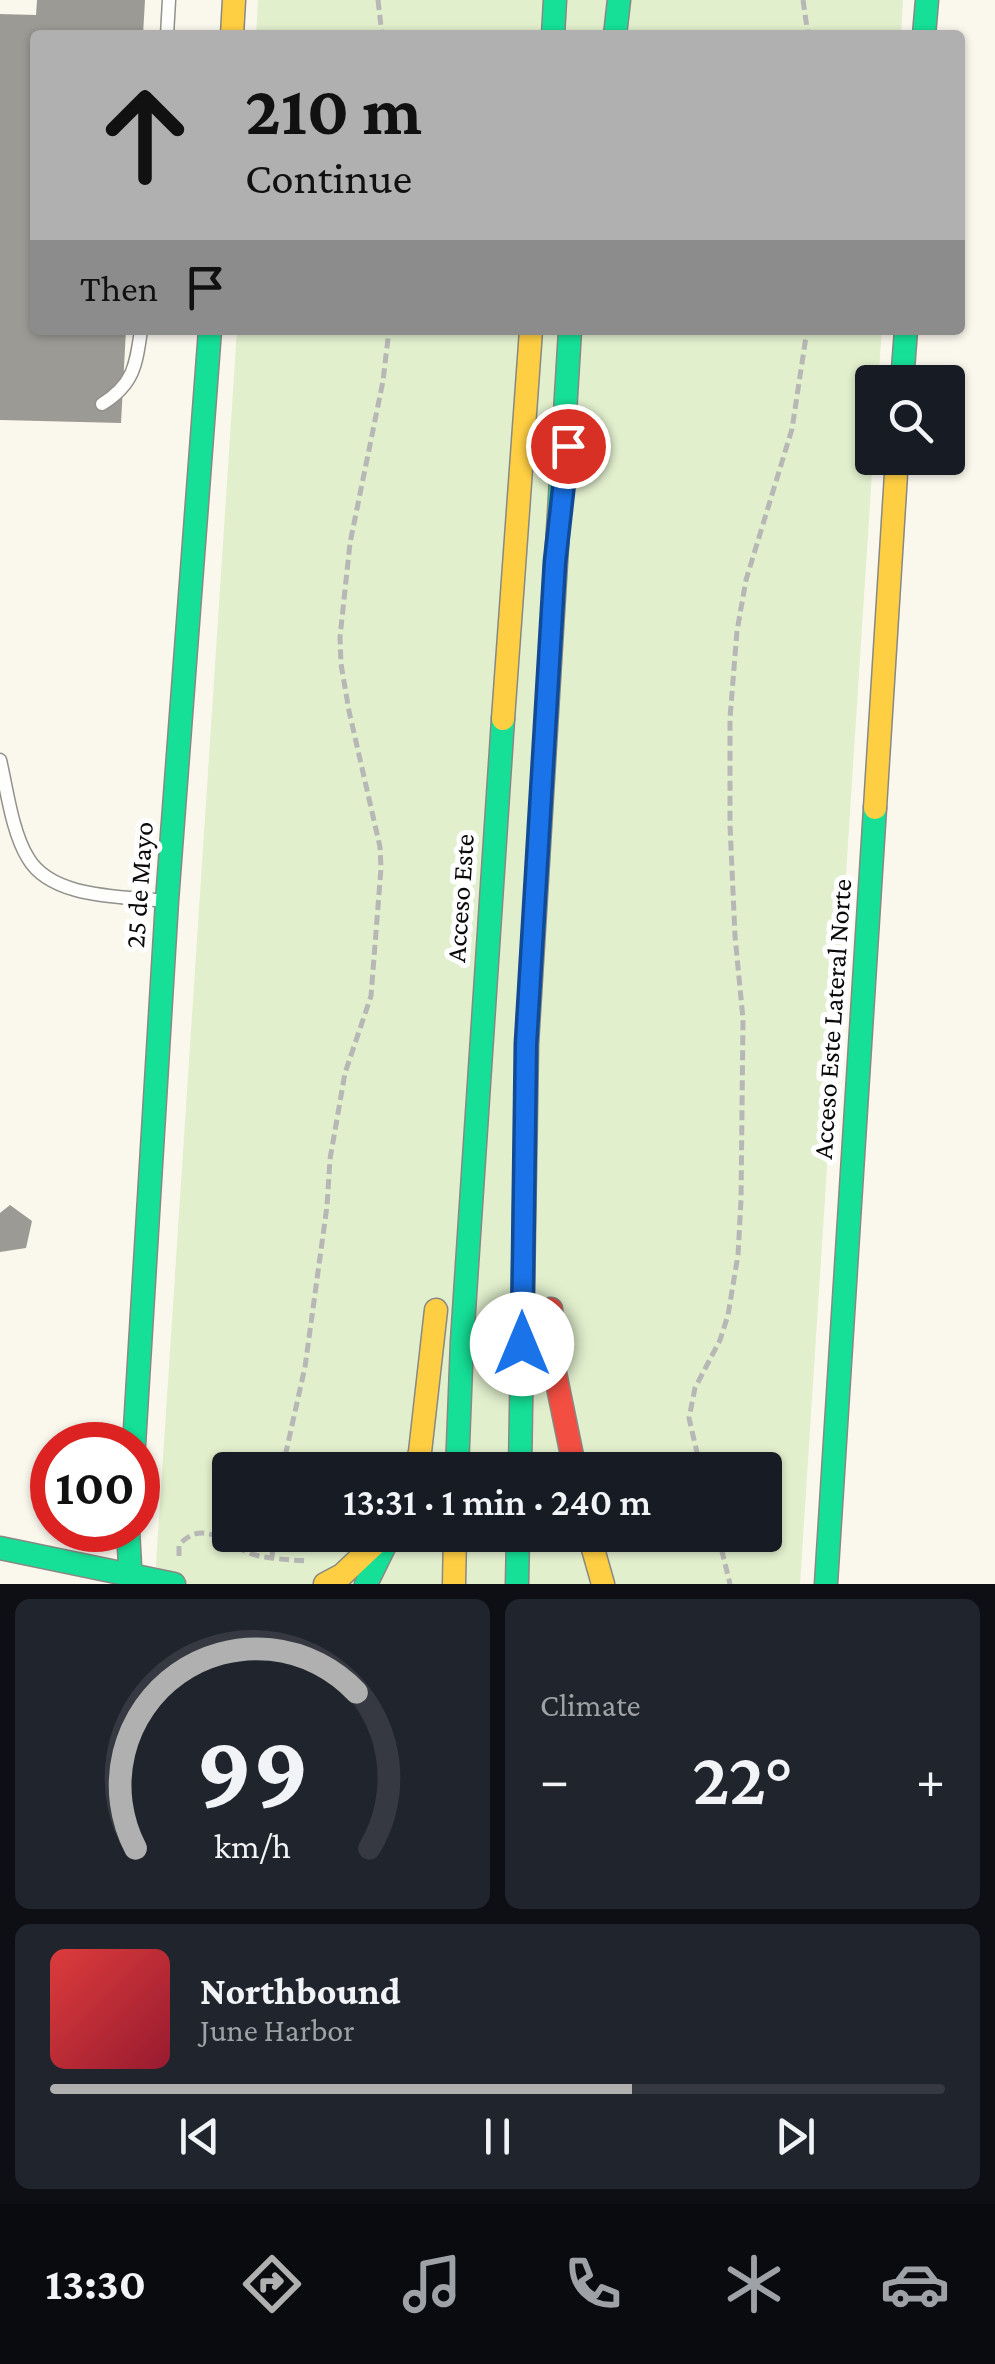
<!DOCTYPE html>
<html lang="en">
<head>
<meta charset="utf-8">
<style>
  body { margin:0; font-family:"Crimson Pro",serif; background:#20242c; color:#f1f3f6; height:100vh; display:flex; flex-direction:column; font-size:38px; white-space:nowrap }
  * { box-sizing:border-box; margin:0 }
  p { font-size:32px; color:#9ea1a6 }
  .icon { flex:none; width:55px; height:55px; fill:none; stroke:currentColor; stroke-width:2; stroke-linecap:round; stroke-linejoin:round }
  .map { position:relative; height:1584px; overflow:hidden }
  .sheet { display:flex; flex-direction:column; gap:15px; padding:15px; background:#0d0f14; flex:1 }
  .sheet>* { flex:none }
  .hud { position:absolute; left:30px; top:30px; width:935px; height:305px; border-radius:10px; box-shadow:0 2px 8px #0004; background:#afb0af; color:#111; overflow:hidden }
  .controls { position:absolute; left:855px; top:365px; display:grid; gap:20px }
  .controls a { display:grid; place-items:center; width:110px; height:110px; border-radius:10px; background:#171b24; box-shadow:0 2px 8px #0004; font-size:50px }
  .speed { position:absolute; left:30px; top:1422px; display:flex; gap:20px; font-size:50px; font-weight:700; text-align:center }
  .speed>* { display:grid; place-content:center; width:130px; height:130px; border-radius:50%; background:#171b24; box-shadow:0 2px 8px #0004; line-height:1 }
  .speed .limit { border:15px solid #d22; background:#fff; color:#111 }
  .pin { position:absolute; display:grid; place-items:center; width:85px; height:85px; color:#fff; margin:-42px; border:5px solid #fff; border-radius:50%; box-shadow:0 2px 10px #0007 }
  .me { position:absolute; width:110px; margin:-55px; rotate:0deg; stroke-linejoin:round; filter:drop-shadow(0 0 8px #0008) }
  .turn { display:flex; align-items:center; gap:35px; height:210px; padding:0 50px; font-size:45px }
  .turn .icon { width:130px; height:130px; stroke-width:2.5 }
  .turn b { display:block; font-size:70px; line-height:85px }
  .then { display:flex; align-items:center; height:95px; padding:0 50px; background:#0003; gap:20px; font-size:38px }
  .big { font-size:75px; font-weight:600; line-height:1.1 }
  .sheet .card { flex:1; display:flex; flex-direction:column; justify-content:center; gap:15px; min-width:0; padding:0 35px; border-radius:15px; background:#20242c }
  .sheet .dial { align-items:center; gap:0 }
  .dial svg { height:260px; overflow:visible; fill:none; stroke:#363941; stroke-width:7; stroke-linecap:round; text-anchor:middle }
  .dial text { fill:#f1f3f6; stroke:none }
  .song { display:flex; align-items:center; gap:30px }
  .cover { width:120px; height:120px; border-radius:15px; background:linear-gradient(135deg,hsl(0 70% 55%),hsl(350 70% 35%)) }
  .played { height:10px; border-radius:5px; background:linear-gradient(90deg,#afb0af 65%,#363941 65%) }
  .keys { display:flex; justify-content:space-around; direction:ltr }
  .heat { display:flex; justify-content:space-between; align-items:center; font-size:55px; direction:ltr }
  .sheet .tiles { flex:1; display:grid; gap:15px; grid-template-columns:1fr 1fr }
  .card:last-child { grid-column:span 2 }
  .trip { position:absolute; left:212px; top:1452px; width:570px; height:100px; border-radius:10px; background:#171b24; box-shadow:0 2px 8px #0004; font-weight:600; line-height:100px; text-align:center }
  .tab-bar { display:flex; height:160px; justify-content:space-around; align-items:center; background:#090b0e; color:#9ea1a6 }
  .tab-bar .icon { width:70px; height:70px }
  .tab-bar .selected { color:#afb0af }
  .tab-bar b { font-size:45px; color:#f1f3f6 }
  .map>svg:first-child { display:block }
  .green { fill:#e1efcd; fill-rule:evenodd }
  .building { fill:#9c9a94 }
  .lines { fill:none; stroke-linecap:round; stroke-linejoin:round }
  .lane-casing { stroke:#92918c; stroke-width:15 }
  .fast-casing { stroke:#898883; stroke-width:25 }
  .slow-casing { stroke:#898883; stroke-width:25 }
  .jam-casing { stroke:#898883; stroke-width:25 }
  .path { stroke:#b7b7b5; stroke-width:5; stroke-dasharray:10 5; stroke-linecap:butt }
  .lane { stroke:#fefefc; stroke-width:12 }
  .fast { stroke:#16e098; stroke-width:22 }
  .slow { stroke:#ffcf43; stroke-width:22 }
  .jam { stroke:#f24e42; stroke-width:22 }
  .route-casing { stroke:#114b97; stroke-width:25 }
  .route { stroke:#1a73e8; stroke-width:18 }
  .labels { text-anchor:middle; dominant-baseline:central; stroke-width:10; stroke-linejoin:round; paint-order:stroke }
  .street-label { font-size:28px; fill:#0a0a0a; stroke:#fff }
</style>
</head>
<body>
<div class="map">
<svg width="995" height="1584" viewBox="0 0 995 1584">
  <rect width="100%" height="100%" fill="#faf8ed"/>
  <g class="green">
    <polygon points="258,0 903,0 901,35 256,35"/>
    <path d="M237,330H882L878,382H872L873,458L800,1584H158L156,1564ZM230,1470H765V1535H230Z"/>
  </g>
  <g class="building">
    <polygon points="37,0 145,0 143,35 35,35 35,330 126,330 121,423 0,420 0,14 36,15"/>
    <polygon points="10,1205 32,1221 26,1248 0,1252 0,1213"/>
  </g>
  <g class="lines">
    <g class="lane-casing">
      <g id="lane">
        <polyline points="167,35 169,0"/>
        <path d="M102,404C134,384 136,365 141,330"/>
        <path d="M0,760C7,790 12,832 28,858C52,899 122,896 165,901"/>
      </g>
    </g>
    <g class="fast-casing">
      <g id="fast">
        <polyline points="553,35 555,0"/>
        <polyline points="615,35 619,0"/>
        <polyline points="924,35 927,0"/>
        <polyline points="902,382 906,330"/>
        <polyline points="134,1445 167,901 210,330"/>
        <polyline points="457,1470 462,1341 503,719"/>
        <polyline points="520,1470 527,1044 570,330"/>
        <polyline points="128,1530 131,1584"/>
        <polyline points="0,1548 174,1584"/>
        <polyline points="366,1584 390,1535"/>
        <polyline points="517,1584 518,1535"/>
        <polyline points="826,1584 875,808"/>
      </g>
    </g>
    <g class="slow-casing">
      <g id="slow">
        <polyline points="232,35 234,0"/>
        <polyline points="503,719 531,330"/>
        <polyline points="875,808 897,458"/>
        <polyline points="415,1470 420,1452 436,1310"/>
        <polyline points="589,1535 603,1584"/>
        <polyline points="325,1584 342,1575 379,1540"/>
        <polyline points="454,1584 455,1535"/>
      </g>
    </g>
    <g class="jam-casing">
      <polyline id="jam" points="551,1309 554,1368 575,1470"/>
    </g>
    <g class="path">
      <polyline points="378,0 382,35"/>
      <polyline points="803,0 808,35"/>
      <polyline points="282,1470 305,1367 327,1206 330,1159 345,1073 371,996 381,868 380,847 349,711 341,664 340,637 350,543 383,381 389,330"/>
      <polyline points="701,1470 689,1418 695,1388 720,1340 728,1315 738,1255 741,1200 743,1019 735,936 730,825 730,718 737,631 746,580 792,429 807,330"/>
      <polyline points="718,1535 730,1584"/>
      <path d="M179,1556V1545C206,1515 230,1550 259,1556C275,1559 291,1560 307,1561"/>
      <polyline points="272,1557 274,1535"/>
    </g>
    <use href="#lane" class="lane"/>
    <use href="#fast" class="fast"/>
    <use href="#slow" class="slow"/>
    <use href="#jam" class="jam"/>
  </g>
  <g class="lines">
    <g class="route-casing">
      <polyline id="route" points="522,1344 526,1044 555,562 568,446"/>
    </g>
    <use href="#route" class="route"/>
  </g>
  <g class="labels">
    <g class="street-label">
      <text transform="translate(139 885) rotate(-86)">25 de Mayo</text>
      <text transform="translate(460 898) rotate(-86)">Acceso Este</text>
      <text transform="translate(832 1019) rotate(-86)">Acceso Este Lateral Norte</text>
    </g>
  </g>
</svg>
<div class="controls">
<a><svg class="icon" aria-label="search" viewBox="0 0 24 24"><circle cx="10" cy="10" r="6"/><path d="M15 15l6 6"/></svg></a>
</div>
<div class="speed"><div class="limit">100</div></div>
<div class="pin" style="left:568px;top:446px;background:#d93025"><svg class="icon" aria-label="arrive" viewBox="0 0 24 24"><path d="M6 21V4h12l-3 4 3 4H6"/></svg></div>
<svg class="me" style="left:522px;top:1344px" viewBox="-20 -20 40 40"><circle r="19" fill="#fff"/><path d="M0-13L10 11 0 6-10 11z" fill="#1a73e8"/></svg>
<div class="trip">13:31 · 1 min · 240 m</div>
<div class="hud">
<div class="turn"><svg class="icon" aria-label="ahead" viewBox="0 0 24 24"><path d="M12 20V5M6 11l6-6 6 6"/></svg><div><b>210 m</b>Continue</div></div>
<div class="then">Then<svg class="icon" aria-label="arrive" viewBox="0 0 24 24"><path d="M6 21V4h12l-3 4 3 4H6"/></svg></div>
</div>
</div>
<section class="sheet">
<div class="tiles">
<div class="card dial"><svg viewBox="0 0 100 80">
<path d="M14 69A42 42 0 1 1 86 69"/>
<path d="M14 69A42 42 0 0 1 82 21" stroke="#afb0af"/>
<text x="50" y="56" font-size="32" font-weight="700">99</text>
<text x="50" y="72" font-size="11">km/h</text>
</svg></div>
<div class="card"><p>Climate</p>
<div class="heat"><a>−</a><b class="big">22°</b><a>+</a></div>
</div>
<div class="card">
<div class="song"><i class="cover"></i><div><b>Northbound</b><p>June Harbor</p></div></div>
<div class="played"></div>
<div class="keys"><svg class="icon" aria-label="previous" viewBox="0 0 24 24"><path d="M18 5L8 12l10 7zM5 5v14"/></svg><svg class="icon" aria-label="pause" viewBox="0 0 24 24"><path d="M8 5v14M16 5v14"/></svg><svg class="icon" aria-label="next" viewBox="0 0 24 24"><path d="M6 5l10 7-10 7zM19 5v14"/></svg></div>
</div>
</div>
</section>
<nav class="tab-bar">
<b>13:30</b>
<svg class="icon selected" aria-label="directions" viewBox="0 0 24 24"><path d="M12 3l9 9-9 9-9-9zM9 14v-3h6M13 9l2 2-2 2"/></svg>
<svg class="icon" aria-label="music" viewBox="0 0 24 24"><path d="M9 18V5l10-2v13"/><circle cx="6" cy="18" r="3"/><circle cx="16" cy="16" r="3"/></svg>
<svg class="icon" aria-label="phone" viewBox="0 0 24 24"><path d="M5 4h4l2 5-3 2q2 4 5 5l2-3 5 2v4C11 20 4 13 5 4z"/></svg>
<svg class="icon" aria-label="climate" viewBox="0 0 24 24"><path d="M12 3v18M4 7l16 10M4 17L20 7"/></svg>
<svg class="icon" aria-label="car" viewBox="0 0 24 24"><path d="M5 17H2v-5l4-1 3-4h7l3 4 3 1v5h-3M9 17h6M6 11h13"/><circle cx="7" cy="17" r="2"/><circle cx="17" cy="17" r="2"/></svg>
</nav>
</body>
</html>
